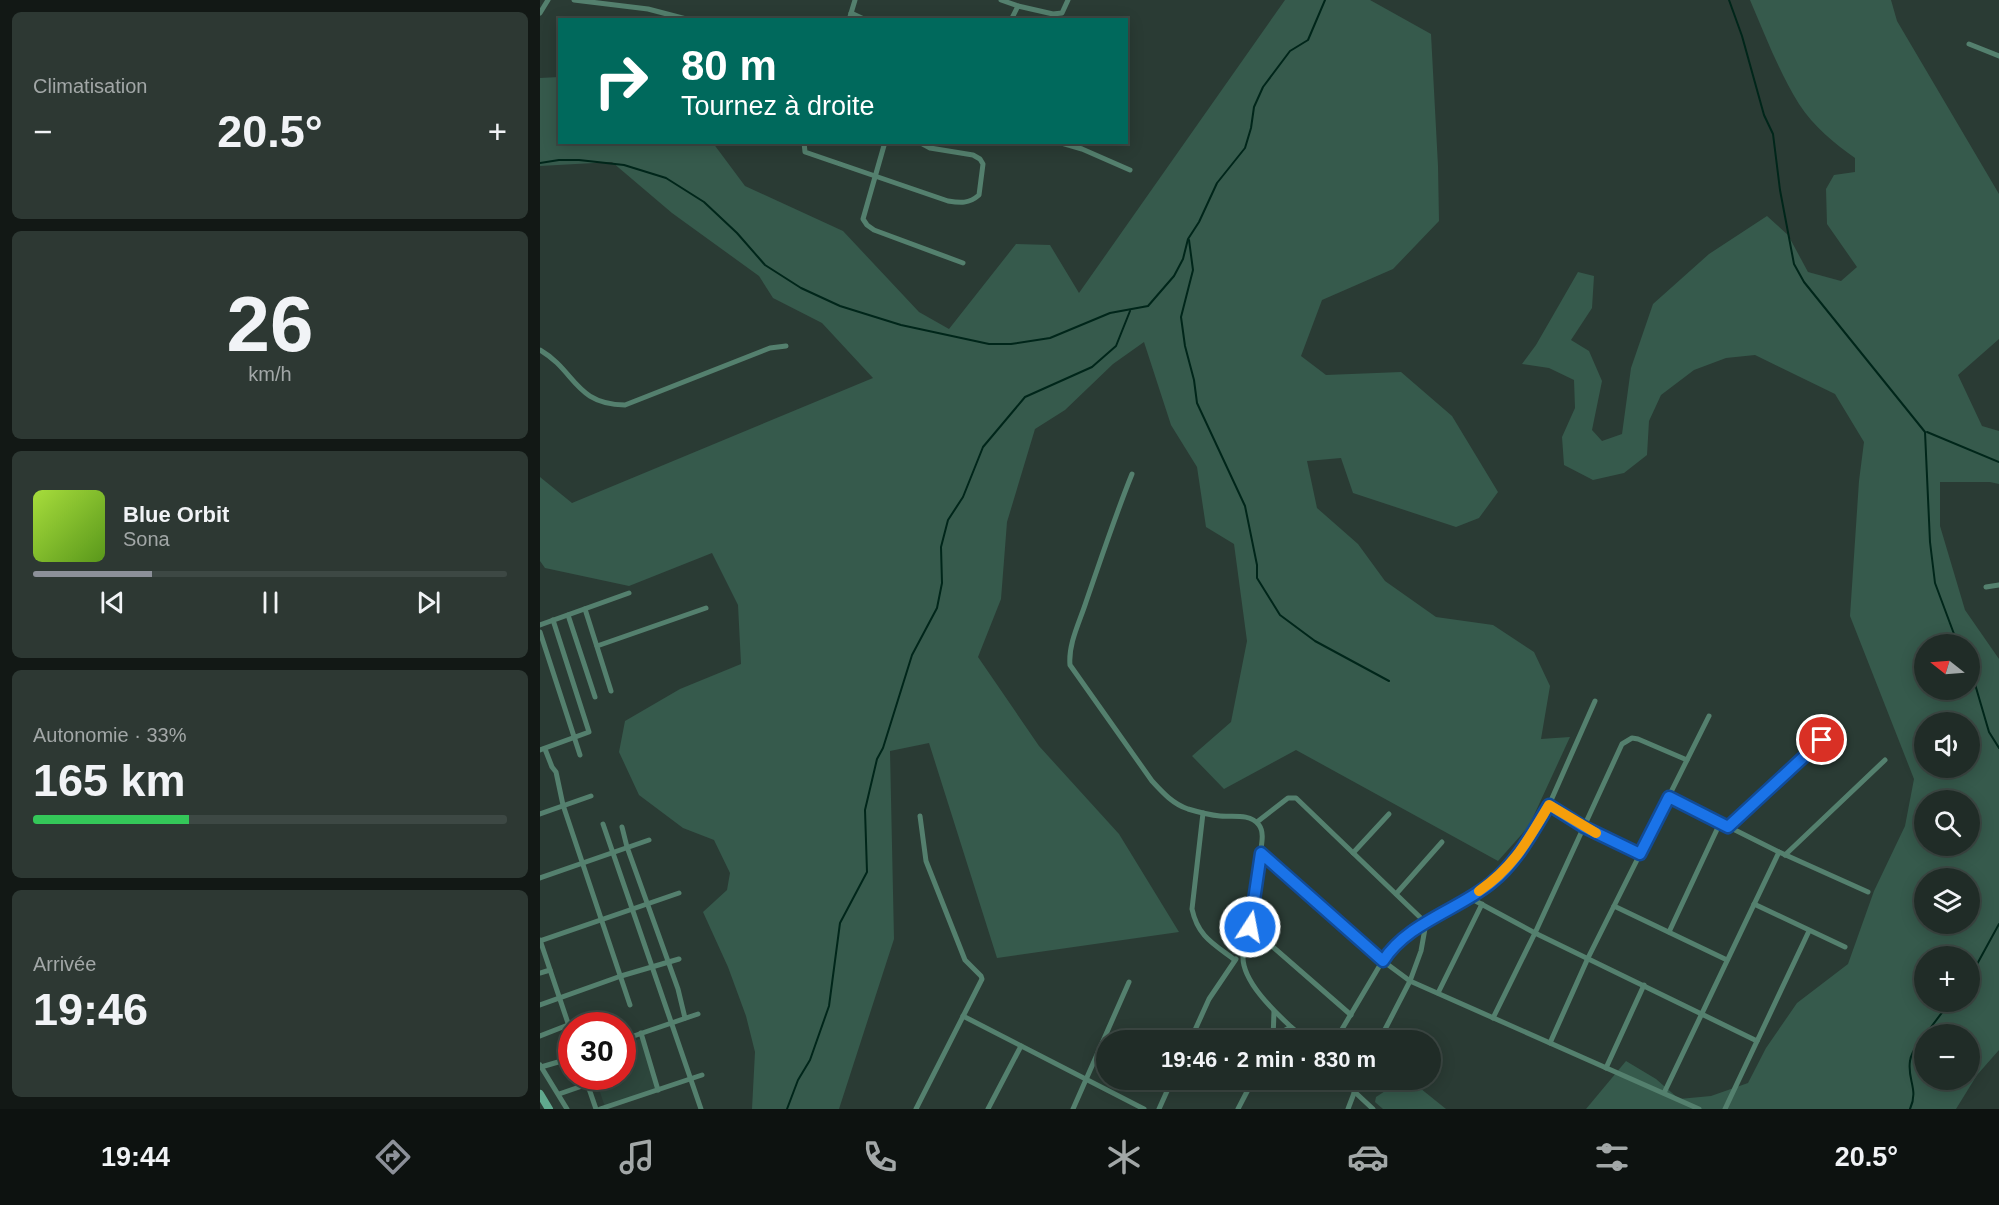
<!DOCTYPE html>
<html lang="fr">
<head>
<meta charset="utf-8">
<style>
  body { margin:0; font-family:Arial,sans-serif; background:#2d3833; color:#f1f3f6; height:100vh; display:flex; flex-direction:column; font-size:22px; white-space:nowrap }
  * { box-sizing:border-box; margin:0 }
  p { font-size:20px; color:#a2a7a7 }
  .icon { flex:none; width:33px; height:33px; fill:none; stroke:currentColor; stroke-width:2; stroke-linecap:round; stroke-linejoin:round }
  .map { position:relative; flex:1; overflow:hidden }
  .details { display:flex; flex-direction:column; gap:12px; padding:12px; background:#121815; width:540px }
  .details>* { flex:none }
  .banner { position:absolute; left:18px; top:18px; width:570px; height:126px; border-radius:0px; box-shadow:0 3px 15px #0003,0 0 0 2px #3d4844; background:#00695c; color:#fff; overflow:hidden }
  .needle { width:39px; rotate:287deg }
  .tools { position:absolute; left:1374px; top:634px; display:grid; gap:12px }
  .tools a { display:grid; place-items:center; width:66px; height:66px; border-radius:50%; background:#202c27; box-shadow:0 3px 15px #0003,0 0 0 2px #3d4844; font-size:30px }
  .speed { position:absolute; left:18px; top:1012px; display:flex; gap:12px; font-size:30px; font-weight:700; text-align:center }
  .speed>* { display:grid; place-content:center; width:78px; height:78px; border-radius:50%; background:#202c27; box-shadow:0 3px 15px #0003,0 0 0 2px #3d4844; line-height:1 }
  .speed .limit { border:9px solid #d22; background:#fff; color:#111 }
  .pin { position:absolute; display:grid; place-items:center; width:51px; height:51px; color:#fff; margin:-26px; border:3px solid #fff; border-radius:50%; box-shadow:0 2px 6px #0007 }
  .me { position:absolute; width:66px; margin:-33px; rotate:11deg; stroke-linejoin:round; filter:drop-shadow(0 0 4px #0008) }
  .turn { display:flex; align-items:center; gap:21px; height:126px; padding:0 24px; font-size:27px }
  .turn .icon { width:78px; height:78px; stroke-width:2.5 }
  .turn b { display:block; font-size:42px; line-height:51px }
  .big { font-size:45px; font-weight:700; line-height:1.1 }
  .details .tile { flex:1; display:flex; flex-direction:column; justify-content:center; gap:9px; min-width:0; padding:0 21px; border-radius:9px; background:#2d3833 }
  .details .dial { align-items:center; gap:0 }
  .dial b { font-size:78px; line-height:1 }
  .song { display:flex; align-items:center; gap:18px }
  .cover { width:72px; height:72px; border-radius:9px; background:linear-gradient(135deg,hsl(80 70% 55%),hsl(90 70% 35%)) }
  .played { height:6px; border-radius:3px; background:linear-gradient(90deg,#8c9099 25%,#3d4844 25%) }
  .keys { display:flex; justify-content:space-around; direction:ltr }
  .heat { display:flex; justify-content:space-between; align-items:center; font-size:33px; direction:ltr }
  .charge { height:9px; border-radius:4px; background:linear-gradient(90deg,#34c759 33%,#3d4844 0) }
  .trip { position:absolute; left:556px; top:1030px; width:345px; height:60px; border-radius:30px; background:#202c27; box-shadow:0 3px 15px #0003,0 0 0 2px #3d4844; font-weight:700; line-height:60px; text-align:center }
  .menu { display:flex; height:96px; justify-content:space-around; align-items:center; background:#0d1210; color:#a2a7a7 }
  .menu .icon { width:42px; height:42px }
  .menu .current { color:#8c9099 }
  .menu b { font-size:27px; color:#f1f3f6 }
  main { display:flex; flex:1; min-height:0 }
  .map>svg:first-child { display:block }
  .built { fill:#2d463c }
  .green { fill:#365a4c; fill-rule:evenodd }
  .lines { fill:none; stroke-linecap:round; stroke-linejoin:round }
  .stream { stroke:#00261a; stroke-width:2 }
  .minor { stroke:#54806e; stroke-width:5 }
  .secondary { stroke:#60a98e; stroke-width:8 }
  .route-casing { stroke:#114b97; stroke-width:15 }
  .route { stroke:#1a73e8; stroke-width:10 }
  .slow { stroke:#f59e0b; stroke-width:10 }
</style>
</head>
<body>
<main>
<section class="details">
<div class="tile"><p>Climatisation</p>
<div class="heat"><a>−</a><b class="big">20.5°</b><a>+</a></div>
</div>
<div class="tile dial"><b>26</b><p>km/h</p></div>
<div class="tile">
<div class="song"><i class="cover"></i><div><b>Blue Orbit</b><p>Sona</p></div></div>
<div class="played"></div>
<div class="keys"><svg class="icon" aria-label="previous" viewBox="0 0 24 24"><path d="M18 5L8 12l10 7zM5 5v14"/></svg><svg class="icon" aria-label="pause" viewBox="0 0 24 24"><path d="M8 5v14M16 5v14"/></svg><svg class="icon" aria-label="next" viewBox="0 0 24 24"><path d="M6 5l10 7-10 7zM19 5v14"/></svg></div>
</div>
<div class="tile"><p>Autonomie · 33%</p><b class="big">165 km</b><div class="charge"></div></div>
<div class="tile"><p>Arrivée</p><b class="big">19:46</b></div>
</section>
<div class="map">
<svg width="1459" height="1109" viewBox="0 0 1459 1109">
  <rect width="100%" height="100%" fill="#2a3b34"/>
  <polygon class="built" points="102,1038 118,1089 65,1107 55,1077 82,1077 83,1045"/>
  <g class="green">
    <polygon points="745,0 830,0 891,34 898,166 899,221 853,269 782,300 761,356 786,375 861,372 912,416 958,492 939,518 916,527 813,493 801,458 767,461 777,508 818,544 845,581 896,617 953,625 994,652 1010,686 1001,739 1030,737 989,826 958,861 756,750 684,789 652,756 691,722 707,641 694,544 666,527 657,467 631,425 604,342 573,364 525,410 495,429 467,522 461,599 438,657 499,746 579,834 639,932 457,958 389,743 350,751 354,939 299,1109 212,1109 215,1052 206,1016 188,967 163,912 187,890 190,873 174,840 143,828 99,795 79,752 85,721 140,689 201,664 198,605 172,553 89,586 5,568 0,561 0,477 32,503 333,378 282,323 233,298 219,276 132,213 72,162 0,166 0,78 19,77 20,142 173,143 205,186 303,231 379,312 409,329 476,244 510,245 539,293"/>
    <path d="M1210,0H1351L1357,21L1459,194V339L1418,375L1442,426L1459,431V484L1450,482H1400V526L1425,610L1459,659V1050L1437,1075L1416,1109H1046L1086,1061L1116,1079L1139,1099L1171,1096L1208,1083L1226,1048L1257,1003L1308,964L1334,891L1365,826L1374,779L1310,616L1319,481L1324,442L1295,394L1215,355L1186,358L1154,370L1121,395L1109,421L1107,455L1084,473L1053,480L1024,465L1022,437L1035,408L1034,380L1009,368L982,364L996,345L1038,272L1054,276L1052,308L1031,340L1049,351L1062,381L1052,430L1062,441L1082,434L1091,368L1113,304L1169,254L1227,216L1248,235L1268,272L1301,281L1317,267L1287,224L1286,189L1294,175L1315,172V158C1295,144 1273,126 1259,104C1239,72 1225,35 1210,0ZM1384,645H1430V690H1384ZM1384,723H1430V768H1384ZM1384,801H1430V846H1384ZM1384,879H1430V924H1384ZM1384,957H1430V1002H1384ZM1384,1035H1430V1080H1384Z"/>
    <polygon points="862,1080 870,1080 906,1109 843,1109 835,1102 836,1097"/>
  </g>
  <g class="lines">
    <g class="stream">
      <polyline points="1189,0 1202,36 1224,115 1233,134 1240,190 1254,264 1264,282 1385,432 1390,542 1395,583 1414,634 1421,645"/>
      <polyline points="0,163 19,160 39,160 84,165 126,178 164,202 197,233 225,265 261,288 300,306 361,325 449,344 471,344 510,338 570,313 608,306 634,276 643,259 648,239 659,222 677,183 705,148 711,128 714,107 723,87 750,51 768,40 785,0"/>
      <polyline points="649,240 653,270 641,317 645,346 654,380 657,403 705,506 717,565 717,578 740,615 775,641 849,681"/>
      <polyline points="1387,432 1459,462"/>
      <polyline points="1430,667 1449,732 1459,748"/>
      <polyline points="1430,977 1459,924"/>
      <polyline points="1385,1035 1410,1002"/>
      <polyline points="247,1109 258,1080 270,1060 289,1006 300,923 327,872 325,810 337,759 343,748 372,655 397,608 402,583 401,547 408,520 423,497 443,447 485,397 552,367 576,346 590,311"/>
      <path d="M1370,1109C1379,1089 1367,1080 1370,1061C1371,1051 1379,1043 1384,1035"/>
    </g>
    <g class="minor">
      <polyline points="34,0 108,9 150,20"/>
      <polyline points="461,0 478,6"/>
      <polyline points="0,13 8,0"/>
      <polyline points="311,13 326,20"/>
      <polyline points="309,20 315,0"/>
      <polyline points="471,20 478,6 513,14 522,13 528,0"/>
      <polyline points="1429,44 1459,56"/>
      <path d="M264,142L265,152L408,201C420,203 429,204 439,195L443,164L440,159L433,155L390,148L379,142"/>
      <polyline points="345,142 323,219 327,225 334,230 423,263"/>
      <polyline points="518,142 542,149 590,170"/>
      <path d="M0,350C36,371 34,404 85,405L230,348L246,346"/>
      <path d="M592,474C575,516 561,559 546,602C540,621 528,644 530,665L612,781C623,793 633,804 648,809C658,812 669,815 680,816C692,817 710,813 719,825C725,833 721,846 720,856C718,879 715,902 710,925C708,935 703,946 703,956C702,981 734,1011 751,1027"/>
      <polyline points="1446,587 1459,585"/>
      <polyline points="45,609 71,691"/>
      <polyline points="28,615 55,697"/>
      <polyline points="0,625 89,593"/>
      <polyline points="0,632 40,755"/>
      <polyline points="57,646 166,608"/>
      <polyline points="5,749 12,767 16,772 23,805 90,1005"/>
      <polyline points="0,750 49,732 13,620"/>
      <polyline points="1129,797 1239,852 1328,892"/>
      <polyline points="1009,805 1044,827 1100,854"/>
      <path d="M663,813L652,909C658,937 674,944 695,960"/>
      <polyline points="0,814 51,796"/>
      <polyline points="717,822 748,798 756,798 886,923 881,951 870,981 839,1041"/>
      <polyline points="63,824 161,1109"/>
      <polyline points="82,827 87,847 138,989 145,1018"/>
      <polyline points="1188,827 1283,740"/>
      <polyline points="721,853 843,961 870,981 1159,1109"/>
      <polyline points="813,853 849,814"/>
      <polyline points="1245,855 1345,760"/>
      <polyline points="0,878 109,840"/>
      <polyline points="856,894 902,842"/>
      <polyline points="930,898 995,933 1217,1041"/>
      <polyline points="1214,904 1305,947"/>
      <polyline points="1074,906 1187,960"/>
      <polyline points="710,927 811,1015"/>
      <polyline points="1129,932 1180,823"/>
      <polyline points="0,940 32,1035"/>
      <polyline points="0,941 139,893"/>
      <polyline points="0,973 10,970"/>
      <polyline points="898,993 942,904"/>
      <polyline points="0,1005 81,976 139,959"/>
      <polyline points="423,1016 604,1109"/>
      <polyline points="953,1018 995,933 1082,744 1092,738 1098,739 1147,760"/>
      <polyline points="101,1033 118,1090"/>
      <polyline points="0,1036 28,1025"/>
      <polyline points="82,1040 158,1014"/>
      <polyline points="733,1040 734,1011"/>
      <polyline points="650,1041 669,999 696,959"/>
      <polyline points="732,1041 738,1034 751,1027 767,1041"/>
      <polyline points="795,1041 846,955 860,941 952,882 977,857 1009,805 1055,701"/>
      <polyline points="1010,1043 1048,958 1169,716"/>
      <polyline points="0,1065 27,1109"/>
      <polyline points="1,1067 32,1058"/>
      <polyline points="1066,1068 1104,985"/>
      <polyline points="45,1077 56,1109"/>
      <polyline points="802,1080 833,1109"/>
      <polyline points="1124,1093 1239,852"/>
      <polyline points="19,1094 48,1084"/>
      <polyline points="60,1109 162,1075"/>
      <polyline points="376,1109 442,979 441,976 425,960 386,861 380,816"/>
      <polyline points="448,1109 481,1046"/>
      <polyline points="533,1109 589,982"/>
      <polyline points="619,1109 632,1080"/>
      <polyline points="698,1109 713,1080"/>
      <polyline points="808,1109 819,1080"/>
      <polyline points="1185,1109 1269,931"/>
    </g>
    <polyline class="secondary" points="0,1094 9,1109"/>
  </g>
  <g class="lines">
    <g class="route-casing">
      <path id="route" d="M710,927L721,853L843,961C867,923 918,910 951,883C977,862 992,833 1009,805L1044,827L1100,854L1129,797L1188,827L1282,740"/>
    </g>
    <use href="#route" class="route"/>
    <path class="slow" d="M939,891C974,867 988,840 1009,805L1056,833"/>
  </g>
</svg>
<div class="tools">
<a><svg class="needle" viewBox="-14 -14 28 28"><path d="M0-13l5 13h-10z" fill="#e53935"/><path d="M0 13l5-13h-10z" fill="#a2a7a7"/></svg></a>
<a><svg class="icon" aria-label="sound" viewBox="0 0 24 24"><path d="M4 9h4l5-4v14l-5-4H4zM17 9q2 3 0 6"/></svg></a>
<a><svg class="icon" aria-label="search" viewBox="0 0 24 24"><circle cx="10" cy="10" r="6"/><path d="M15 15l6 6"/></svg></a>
<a><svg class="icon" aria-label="layers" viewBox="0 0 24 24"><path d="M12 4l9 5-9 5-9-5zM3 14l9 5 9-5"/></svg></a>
<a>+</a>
<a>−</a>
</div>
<div class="speed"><div class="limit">30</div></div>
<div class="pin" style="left:1282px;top:740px;background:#d93025"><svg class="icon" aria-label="arrive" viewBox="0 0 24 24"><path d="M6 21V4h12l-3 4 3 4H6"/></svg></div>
<svg class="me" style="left:710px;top:927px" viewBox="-20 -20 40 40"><circle r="17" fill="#1a73e8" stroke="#fff" stroke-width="3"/><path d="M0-11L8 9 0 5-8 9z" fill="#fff"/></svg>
<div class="trip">19:46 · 2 min · 830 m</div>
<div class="banner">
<div class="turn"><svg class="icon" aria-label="right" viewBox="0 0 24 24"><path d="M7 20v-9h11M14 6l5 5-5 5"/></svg><div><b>80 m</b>Tournez à droite</div></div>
</div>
</div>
</main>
<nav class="menu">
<b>19:44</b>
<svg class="icon current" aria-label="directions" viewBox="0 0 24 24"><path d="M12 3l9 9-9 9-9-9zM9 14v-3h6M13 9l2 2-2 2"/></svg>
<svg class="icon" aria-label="music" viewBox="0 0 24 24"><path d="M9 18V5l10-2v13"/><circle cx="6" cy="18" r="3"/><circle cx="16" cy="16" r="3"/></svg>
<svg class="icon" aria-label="phone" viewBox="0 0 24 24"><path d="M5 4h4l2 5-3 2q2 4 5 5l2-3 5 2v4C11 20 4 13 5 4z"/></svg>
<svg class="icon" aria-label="climate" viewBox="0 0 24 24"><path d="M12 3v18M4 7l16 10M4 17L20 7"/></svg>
<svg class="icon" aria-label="car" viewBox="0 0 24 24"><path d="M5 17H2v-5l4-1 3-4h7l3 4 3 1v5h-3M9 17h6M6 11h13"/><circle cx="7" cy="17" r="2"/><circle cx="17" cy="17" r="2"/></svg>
<svg class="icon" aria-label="filters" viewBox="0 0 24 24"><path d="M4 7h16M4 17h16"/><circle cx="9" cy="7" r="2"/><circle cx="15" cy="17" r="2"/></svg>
<b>20.5°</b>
</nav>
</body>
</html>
